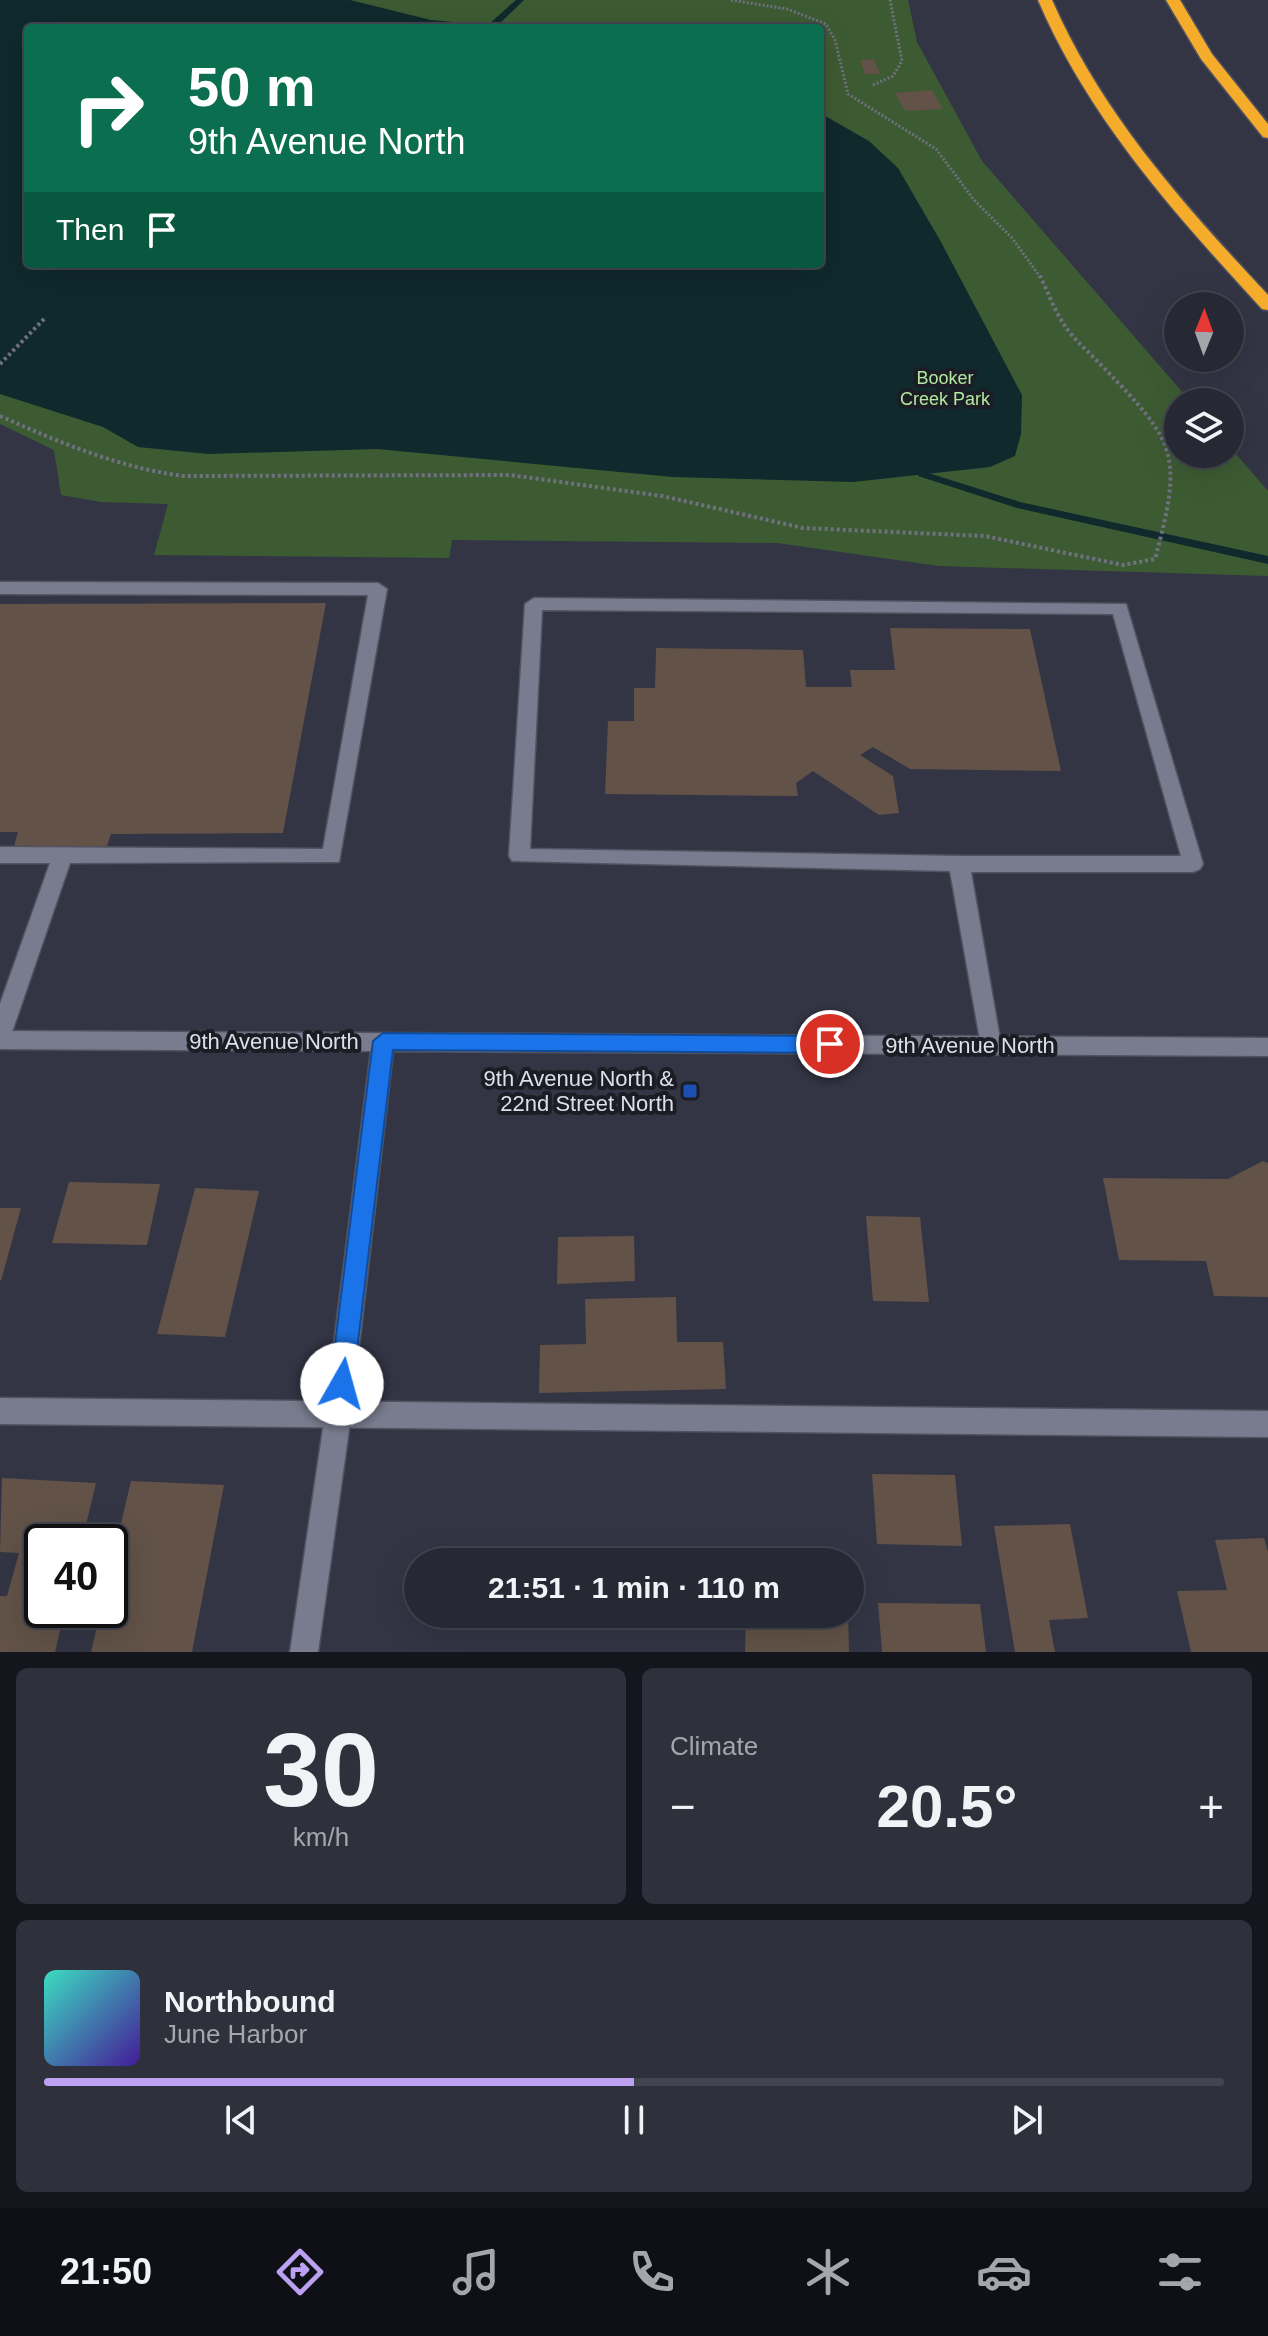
<!DOCTYPE html>
<html lang="en">
<head>
<meta charset="utf-8">
<style>
  body { margin:0; font-family:Helvetica,sans-serif; background:#2e303c; color:#f1f3f6; height:100vh; display:flex; flex-direction:column; font-size:30px; white-space:nowrap }
  * { box-sizing:border-box; margin:0 }
  p { font-size:26px; color:#a4a6ac }
  .icon { flex:none; width:44px; height:44px; fill:none; stroke:currentColor; stroke-width:2; stroke-linecap:round; stroke-linejoin:round }
  .map { position:relative; height:1652px; overflow:hidden }
  .side { display:flex; flex-direction:column; gap:16px; padding:16px; background:#15161d; flex:1 }
  .side>* { flex:none }
  .banner { position:absolute; left:24px; top:24px; width:800px; height:244px; border-radius:8px; box-shadow:0 8px 32px #0002,0 0 0 2px #42444f; background:#0b6e4f; color:#fff; overflow:hidden }
  .needle { width:52px; rotate:1deg }
  .controls { position:absolute; left:1164px; top:292px; display:grid; gap:16px }
  .controls a { display:grid; place-items:center; width:80px; height:80px; border-radius:50%; background:#262834; box-shadow:0 8px 32px #0002,0 0 0 2px #42444f; font-size:40px }
  .speed { position:absolute; left:24px; top:1524px; display:flex; gap:16px; font-size:40px; font-weight:700; text-align:center }
  .speed>* { display:grid; place-content:center; width:104px; height:104px; border-radius:50%; background:#262834; box-shadow:0 8px 32px #0002,0 0 0 2px #42444f; line-height:1 }
  .speed .limit { border:4px solid #111; border-radius:12px; background:#fff; color:#111 }
  .pin { position:absolute; display:grid; place-items:center; width:68px; height:68px; color:#fff; margin:-34px; border:4px solid #fff; border-radius:50%; box-shadow:0 2px 8px #0007 }
  .me { position:absolute; width:88px; margin:-44px; rotate:7deg; stroke-linejoin:round; filter:drop-shadow(0 0 6px #0008) }
  .turn { display:flex; align-items:center; gap:28px; height:168px; padding:0 32px; font-size:36px }
  .turn .icon { width:104px; height:104px; stroke-width:2.5 }
  .turn b { display:block; font-size:56px; line-height:68px }
  .then { display:flex; align-items:center; height:76px; padding:0 32px; background:#0003; gap:16px; font-size:30px }
  .big { font-size:60px; font-weight:600; line-height:1.1 }
  .side .card { flex:1; display:flex; flex-direction:column; justify-content:center; gap:12px; min-width:0; padding:0 28px; border-radius:12px; background:#2e303c }
  .side .dial { align-items:center; gap:0 }
  .dial b { font-size:104px; line-height:1 }
  .song { display:flex; align-items:center; gap:24px }
  .cover { width:96px; height:96px; border-radius:12px; background:linear-gradient(135deg,hsl(170 70% 55%),hsl(260 70% 35%)) }
  .played { height:8px; border-radius:4px; background:linear-gradient(90deg,#bca0f2 50%,#42444f 50%) }
  .keys { display:flex; justify-content:space-around; direction:ltr }
  .heat { display:flex; justify-content:space-between; align-items:center; font-size:44px; direction:ltr }
  .side .tiles { flex:1; display:grid; gap:16px; grid-template-columns:1fr 1fr }
  .card:last-child { grid-column:span 2 }
  .trip { position:absolute; left:404px; top:1548px; width:460px; height:80px; border-radius:40px; background:#262834; box-shadow:0 8px 32px #0002,0 0 0 2px #42444f; font-weight:600; line-height:80px; text-align:center }
  .tab-bar { display:flex; height:128px; justify-content:space-around; align-items:center; background:#0f1015; color:#a4a6ac }
  .tab-bar .icon { width:56px; height:56px }
  .tab-bar .selected { color:#bca0f2 }
  .tab-bar b { font-size:36px; color:#f1f3f6 }
  .map>svg:first-child { display:block }
  .green { fill:#3d5b33; fill-rule:evenodd }
  .water { fill:#0f292c }
  .lines { fill:none; stroke-linecap:round; stroke-linejoin:round }
  .stream { fill:#0f292c; fill-rule:evenodd }
  .building { fill:#625247 }
  .lane-casing { stroke:#515360; stroke-width:3 }
  .secondary-casing { stroke:#515360; stroke-width:3 }
  .highway-casing { stroke:#515360; stroke-width:3 }
  .path-far1 { stroke:#6f717f; stroke-width:3; stroke-dasharray:2 2; stroke-linecap:butt }
  .path { stroke:#6f717f; stroke-width:4; stroke-dasharray:3 3; stroke-linecap:butt }
  .lane { fill:#797c8e; fill-rule:evenodd }
  .secondary { fill:#797c8e; fill-rule:evenodd }
  .highway { fill:#f6ac2b; fill-rule:evenodd }
  .route { fill:#1a73e8; stroke:#114b97; stroke-width:2 }
  .transit-dot { fill:#1a4fb4; stroke:#1c1d24; stroke-width:3 }
  .labels { text-anchor:middle; dominant-baseline:central; stroke-width:8; stroke-linejoin:round; paint-order:stroke }
  .far-park-label { font-size:18px; fill:#b1e8a1; stroke:#1c1d24 }
  .street-label { font-size:22px; fill:#dddfe9; stroke:#1c1d24 }
  .poi-label { font-size:22px; fill:#dddfe9; stroke:#1c1d24; text-anchor:end }
</style>
</head>
<body>
<div class="map">
<svg width="1268" height="1652" viewBox="0 0 1268 1652">
  <rect width="100%" height="100%" fill="#333545"/>
  <path class="green" d="M0,0H908L917,42L982,161L1191,402H1178V454H1230V447L1268,491V576L939,566L777,543L452,540L449,558L154,555L168,504L101,502L61,495L54,450L0,424ZM28,28H820V264H28Z"/>
  <polygon class="water" points="0,0 350,0 431,20 519,28 28,28 28,264 820,264 820,113 869,141 898,168 941,242 1022,395 1021,434 1015,456 990,467 853,482 673,477 377,449 208,454 138,447 103,427 0,394"/>
  <g class="lines">
    <g class="stream">
      <polygon points="516,0 524,0 495,28 489,28 489,24"/>
      <polygon points="922,471 1020,502 1268,556 1268,564 1017,508 918,476 918,472"/>
    </g>
  </g>
  <g class="building">
    <polygon points="874,59 880,74 865,74 860,60"/>
    <polygon points="932,90 943,109 905,111 895,93"/>
    <polygon points="326,603 283,833 111,834 107,846 14,846 18,832 0,832 0,604"/>
    <polygon points="890,628 1030,629 1061,771 910,769 873,747 860,755 893,776 899,813 879,815 813,771 796,783 798,796 605,794 608,721 634,721 634,688 655,688 656,648 803,650 806,687 852,687 850,670 895,670"/>
    <polygon points="1263,1161 1268,1163 1268,1297 1214,1296 1206,1261 1119,1260 1103,1178 1228,1179"/>
    <polygon points="69,1182 160,1184 147,1245 52,1243"/>
    <polygon points="195,1188 259,1191 225,1337 157,1334"/>
    <polygon points="0,1208 21,1208 1,1281 0,1280"/>
    <polygon points="866,1216 920,1217 929,1302 873,1301"/>
    <polygon points="634,1236 635,1281 557,1284 558,1237"/>
    <polygon points="676,1297 677,1342 723,1342 726,1389 539,1393 540,1345 586,1344 585,1299"/>
    <polygon points="872,1474 955,1475 962,1546 877,1544"/>
    <polygon points="2,1478 96,1483 82,1542 42,1542 42,1610 65,1610 55,1652 0,1652 0,1596 7,1596 19,1553 0,1552"/>
    <polygon points="131,1481 224,1485 192,1652 91,1652 101,1610 110,1610 110,1570"/>
    <polygon points="1070,1524 1088,1618 1049,1620 1055,1652 1015,1652 994,1526"/>
    <polygon points="1264,1538 1268,1552 1268,1652 1191,1652 1177,1591 1227,1590 1215,1540"/>
    <polygon points="878,1603 980,1604 986,1652 882,1652"/>
    <polygon points="746,1614 848,1614 849,1652 745,1652"/>
  </g>
  <g class="lines">
    <g class="lane-casing">
      <g id="lane">
        <polygon points="0,582 378,583 387,589 339,862 70,863 11,1035 8,1041 0,1044 0,1004 50,863 0,863 0,847 323,849 368,595 0,594"/>
        <path d="M534,598L1126,604L1203,864L1200,869L1193,872H971L1001,1045L998,1051L990,1054L982,1051L950,871L512,861L509,856L525,604ZM542,610L1113,614L1181,856H959L530,849Z"/>
        <polygon points="0,1398 1268,1411 1268,1437 0,1424"/>
      </g>
    </g>
    <g class="secondary-casing">
      <polygon id="secondary" points="0,1031 1268,1038 1268,1056 393,1051 351,1415 318,1652 290,1652 325,1415 371,1051 0,1049"/>
    </g>
    <g class="highway-casing">
      <g id="highway">
        <path d="M1038,0H1052C1102,114 1184,205 1268,295V310L1262,309C1175,214 1089,119 1038,0Z"/>
        <polygon points="1166,0 1180,0 1212,54 1268,124 1268,138 1263,137 1201,59"/>
      </g>
    </g>
    <g class="path-far1">
      <polyline points="731,0 787,9 826,24 835,40 848,94 936,149 974,200 1012,238 1041,278"/>
      <polyline points="873,85 893,76 902,61 890,0"/>
    </g>
    <g class="path">
      <polyline points="0,364 46,317"/>
      <path d="M0,416C61,443 117,467 183,476L510,475L662,496L803,528L985,536L1123,565L1155,559C1183,455 1177,443 1103,367C1091,354 1075,341 1065,326C1055,312 1048,292 1040,276"/>
    </g>
    <use href="#lane" class="lane"/>
    <use href="#secondary" class="secondary"/>
    <use href="#highway" class="highway"/>
  </g>
  <polygon class="route" points="383,1033 830,1036 840,1044 830,1053 393,1050 353,1384 350,1392 342,1395 333,1392 330,1384 373,1041"/>
  <rect class="transit-dot" x="682" y="1083" width="16" height="16" rx="4"/>
  <g class="labels">
    <g class="far-park-label">
      <text x="945" y="378">Booker<tspan x="945" dy="21">Creek Park</tspan></text>
    </g>
    <g class="street-label">
      <text x="274" y="1041">9th Avenue North</text>
      <text x="970" y="1045">9th Avenue North</text>
    </g>
    <g class="poi-label">
      <text x="674" y="1078">9th Avenue North &amp;<tspan x="674" dy="25">22nd Street North</tspan></text>
    </g>
  </g>
</svg>
<div class="controls">
<a><svg class="needle" viewBox="-14 -14 28 28"><path d="M0-13l5 13h-10z" fill="#e53935"/><path d="M0 13l5-13h-10z" fill="#a4a6ac"/></svg></a>
<a><svg class="icon" aria-label="layers" viewBox="0 0 24 24"><path d="M12 4l9 5-9 5-9-5zM3 14l9 5 9-5"/></svg></a>
</div>
<div class="speed"><div class="limit">40</div></div>
<div class="pin" style="left:830px;top:1044px;background:#d93025"><svg class="icon" aria-label="arrive" viewBox="0 0 24 24"><path d="M6 21V4h12l-3 4 3 4H6"/></svg></div>
<svg class="me" style="left:342px;top:1384px" viewBox="-20 -20 40 40"><circle r="19" fill="#fff"/><path d="M0-13L10 11 0 6-10 11z" fill="#1a73e8"/></svg>
<div class="trip">21:51 · 1 min · 110 m</div>
<div class="banner">
<div class="turn"><svg class="icon" aria-label="right" viewBox="0 0 24 24"><path d="M7 20v-9h11M14 6l5 5-5 5"/></svg><div><b>50 m</b>9th Avenue North</div></div>
<div class="then">Then<svg class="icon" aria-label="arrive" viewBox="0 0 24 24"><path d="M6 21V4h12l-3 4 3 4H6"/></svg></div>
</div>
</div>
<section class="side">
<div class="tiles">
<div class="card dial"><b>30</b><p>km/h</p></div>
<div class="card"><p>Climate</p>
<div class="heat"><a>−</a><b class="big">20.5°</b><a>+</a></div>
</div>
<div class="card">
<div class="song"><i class="cover"></i><div><b>Northbound</b><p>June Harbor</p></div></div>
<div class="played"></div>
<div class="keys"><svg class="icon" aria-label="previous" viewBox="0 0 24 24"><path d="M18 5L8 12l10 7zM5 5v14"/></svg><svg class="icon" aria-label="pause" viewBox="0 0 24 24"><path d="M8 5v14M16 5v14"/></svg><svg class="icon" aria-label="next" viewBox="0 0 24 24"><path d="M6 5l10 7-10 7zM19 5v14"/></svg></div>
</div>
</div>
</section>
<nav class="tab-bar">
<b>21:50</b>
<svg class="icon selected" aria-label="directions" viewBox="0 0 24 24"><path d="M12 3l9 9-9 9-9-9zM9 14v-3h6M13 9l2 2-2 2"/></svg>
<svg class="icon" aria-label="music" viewBox="0 0 24 24"><path d="M9 18V5l10-2v13"/><circle cx="6" cy="18" r="3"/><circle cx="16" cy="16" r="3"/></svg>
<svg class="icon" aria-label="phone" viewBox="0 0 24 24"><path d="M5 4h4l2 5-3 2q2 4 5 5l2-3 5 2v4C11 20 4 13 5 4z"/></svg>
<svg class="icon" aria-label="climate" viewBox="0 0 24 24"><path d="M12 3v18M4 7l16 10M4 17L20 7"/></svg>
<svg class="icon" aria-label="car" viewBox="0 0 24 24"><path d="M5 17H2v-5l4-1 3-4h7l3 4 3 1v5h-3M9 17h6M6 11h13"/><circle cx="7" cy="17" r="2"/><circle cx="17" cy="17" r="2"/></svg>
<svg class="icon" aria-label="filters" viewBox="0 0 24 24"><path d="M4 7h16M4 17h16"/><circle cx="9" cy="7" r="2"/><circle cx="15" cy="17" r="2"/></svg>
</nav>
</body>
</html>
